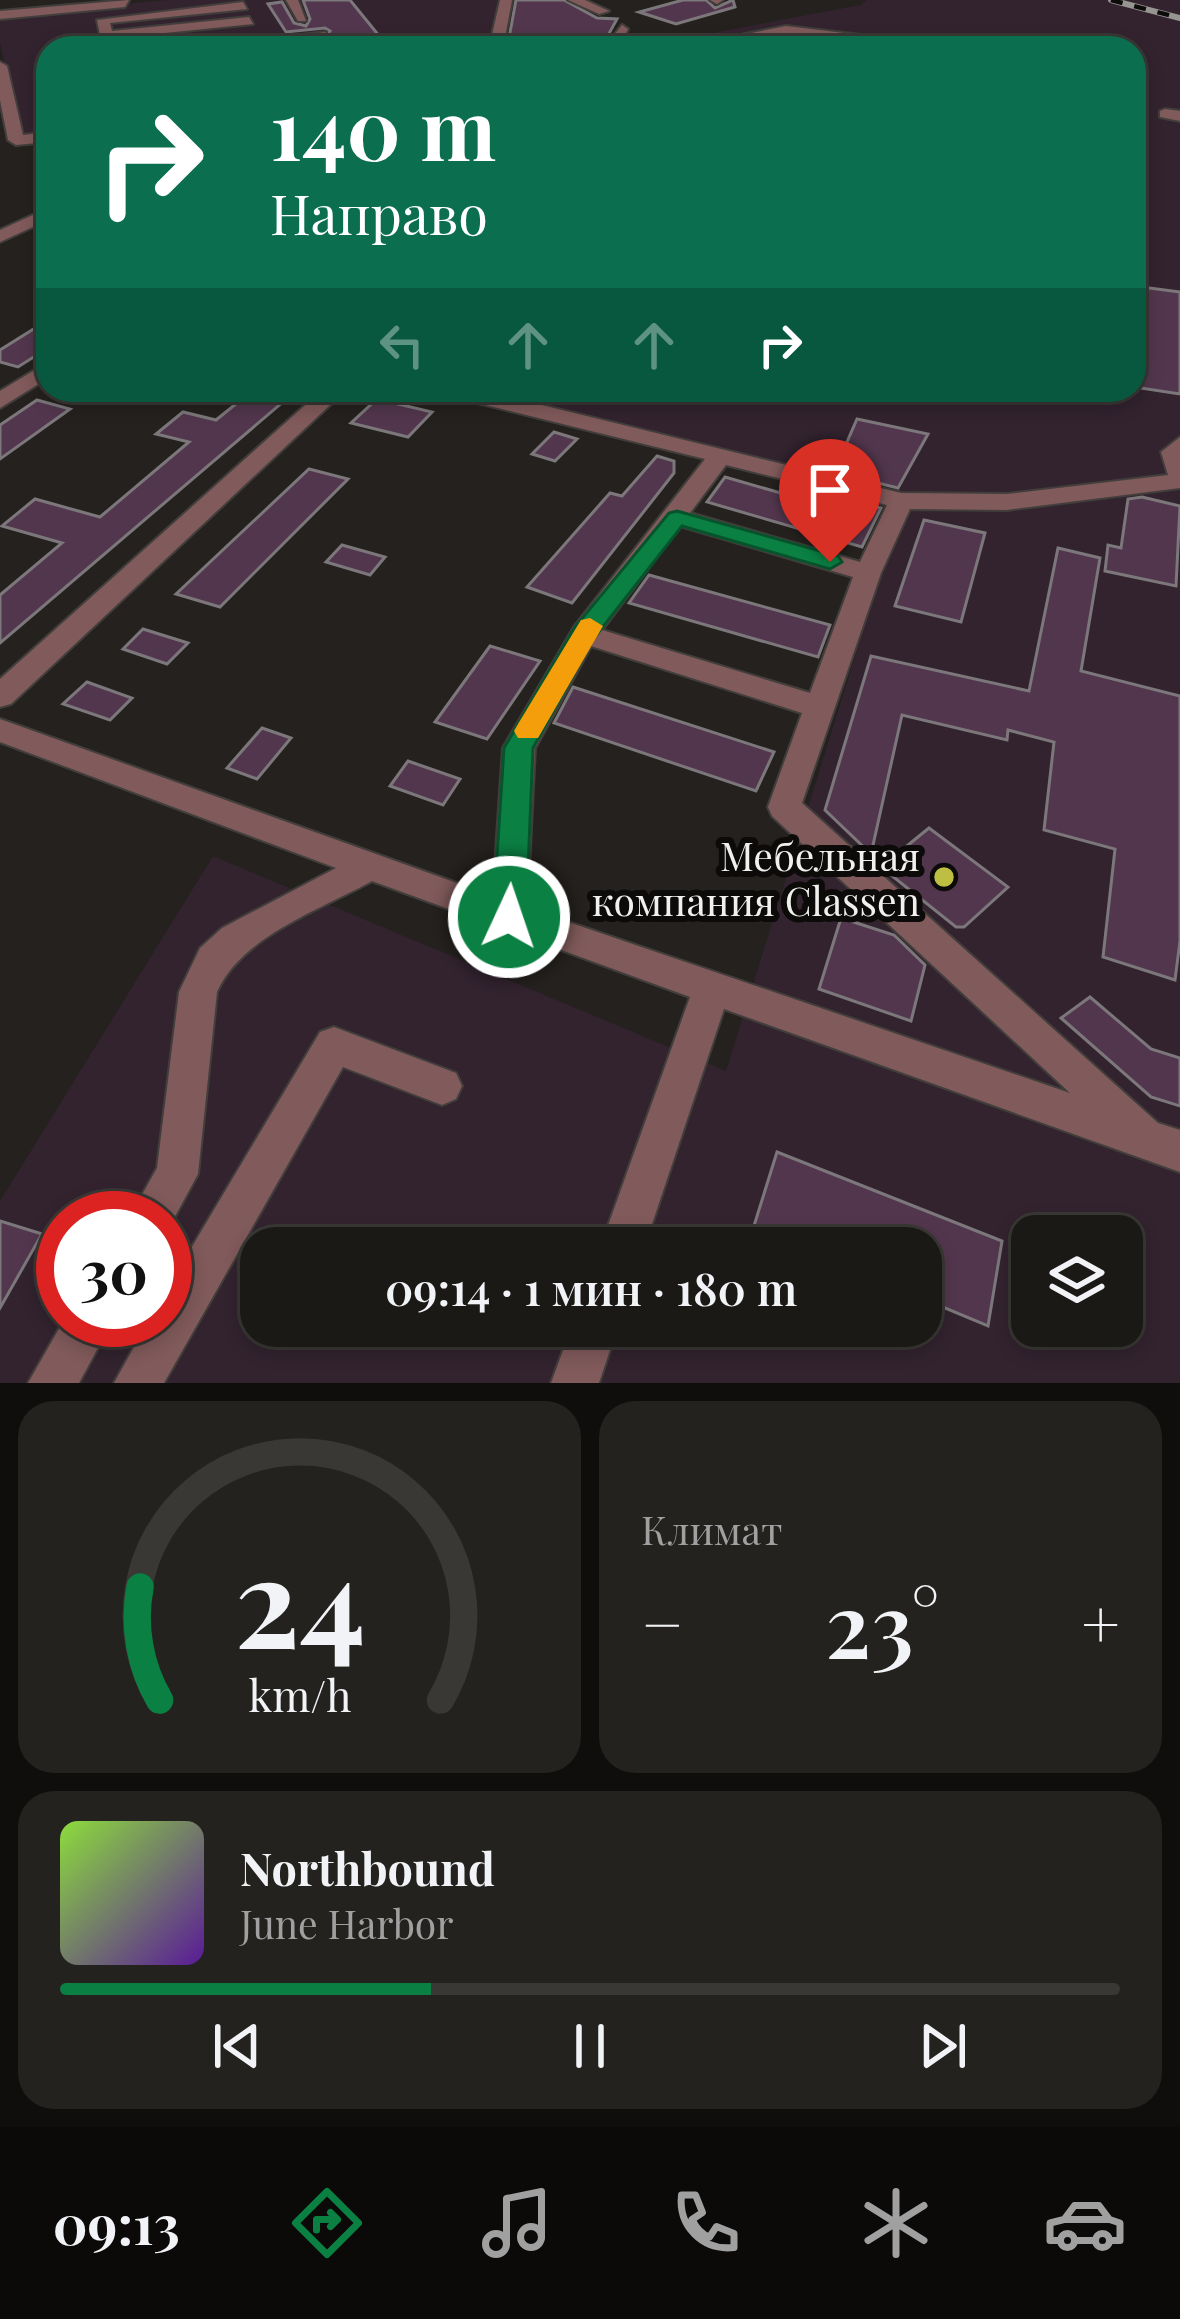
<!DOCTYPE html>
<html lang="ru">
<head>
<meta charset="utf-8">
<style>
  body { margin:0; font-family:"Playfair Display",serif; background:#24221f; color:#f1f3f6; height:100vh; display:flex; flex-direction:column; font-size:45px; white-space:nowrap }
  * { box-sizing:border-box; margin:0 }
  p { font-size:39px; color:#a0a0a1 }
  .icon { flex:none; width:66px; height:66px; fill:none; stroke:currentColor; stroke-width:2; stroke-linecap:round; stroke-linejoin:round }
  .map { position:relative; height:1383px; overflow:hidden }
  .panel { display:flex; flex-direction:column; gap:18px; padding:18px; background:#0f0e0c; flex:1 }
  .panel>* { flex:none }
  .banner { position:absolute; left:36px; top:36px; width:1110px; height:366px; border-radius:36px; box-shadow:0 6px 18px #0003,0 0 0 3px #393835; background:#0b6e4f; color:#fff; overflow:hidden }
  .buttons { position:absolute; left:1011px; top:1215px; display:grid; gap:24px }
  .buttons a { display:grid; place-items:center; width:132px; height:132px; border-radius:24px; background:#1b1916; box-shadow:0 6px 18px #0003,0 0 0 3px #393835; font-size:60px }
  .speed { position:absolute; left:36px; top:1191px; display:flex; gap:24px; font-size:60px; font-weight:700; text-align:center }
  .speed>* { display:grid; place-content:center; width:156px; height:156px; border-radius:50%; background:#1b1916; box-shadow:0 6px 18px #0003,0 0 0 3px #393835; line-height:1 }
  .speed .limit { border:18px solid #d22; background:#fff; color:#111 }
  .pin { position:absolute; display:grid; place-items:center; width:102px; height:102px; color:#fff; margin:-123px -51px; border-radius:50% 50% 50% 0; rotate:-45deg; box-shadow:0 0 12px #0007 }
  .pin .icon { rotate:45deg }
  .me { position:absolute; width:132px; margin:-66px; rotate:3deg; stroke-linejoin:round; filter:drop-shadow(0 0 9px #0008) }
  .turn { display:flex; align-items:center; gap:42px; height:252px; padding:0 36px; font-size:54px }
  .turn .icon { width:156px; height:156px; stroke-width:2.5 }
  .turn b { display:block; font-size:84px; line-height:102px }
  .lanes { display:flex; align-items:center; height:114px; padding:0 36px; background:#0003; justify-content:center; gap:60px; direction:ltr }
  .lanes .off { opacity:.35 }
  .big { font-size:90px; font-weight:600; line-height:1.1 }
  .panel .widget { flex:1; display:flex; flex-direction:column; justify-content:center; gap:18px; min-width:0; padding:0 42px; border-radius:36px; background:#24221f }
  .panel .dial { align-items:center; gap:0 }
  .dial svg { height:312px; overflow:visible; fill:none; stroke:#393835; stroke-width:7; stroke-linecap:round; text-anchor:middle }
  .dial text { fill:#f1f3f6; stroke:none }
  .song { display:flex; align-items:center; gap:36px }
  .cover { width:144px; height:144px; border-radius:18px; background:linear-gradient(135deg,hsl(90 70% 55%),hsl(270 70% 35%)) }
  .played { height:12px; border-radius:6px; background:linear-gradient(90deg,#0b8043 35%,#393835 35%) }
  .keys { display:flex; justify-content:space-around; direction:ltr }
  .heat { display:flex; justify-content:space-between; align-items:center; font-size:66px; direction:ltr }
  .panel .tiles { flex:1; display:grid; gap:18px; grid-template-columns:1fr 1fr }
  .widget:last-child { grid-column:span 2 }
  .trip { position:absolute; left:240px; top:1227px; width:702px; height:120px; border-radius:36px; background:#1b1916; box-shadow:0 6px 18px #0003,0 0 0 3px #393835; font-weight:600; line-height:120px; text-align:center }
  .tabs { display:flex; height:192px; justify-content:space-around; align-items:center; background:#0b0a09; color:#a0a0a1 }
  .tabs .icon { width:84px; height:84px }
  .tabs .current { color:#0b8043 }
  .tabs b { font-size:54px; color:#f1f3f6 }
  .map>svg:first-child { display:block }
  .industrial { fill:#32232f; fill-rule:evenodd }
  .building { fill:#52364d; stroke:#7b777a; stroke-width:3 }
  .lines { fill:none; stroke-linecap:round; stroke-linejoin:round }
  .minor-casing { stroke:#413e3b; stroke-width:4 }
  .minor { fill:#815a5b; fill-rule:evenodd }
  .rail-casing { stroke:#979592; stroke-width:6 }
  .rail { stroke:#0c0b09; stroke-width:4.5; stroke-dasharray:12; stroke-linecap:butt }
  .route { fill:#0b8043; stroke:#07532c; stroke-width:3 }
  .slow { fill:#f59e0b }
  .poi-dot { fill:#bebf42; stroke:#0c0b09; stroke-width:4.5 }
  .labels { text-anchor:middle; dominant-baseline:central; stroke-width:12; stroke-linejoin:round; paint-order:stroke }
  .poi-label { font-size:39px; fill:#f2f0ee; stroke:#0c0b09; text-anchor:end }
</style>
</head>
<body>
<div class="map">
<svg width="1180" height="1383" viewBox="0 0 1180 1383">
  <rect width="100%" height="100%" fill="#24211e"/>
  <g class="industrial">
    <polygon points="166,0 504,0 485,48 48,48 48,134 21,137 0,43 0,16"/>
    <path d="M867,0H1180V1383H0V1201L213,856L726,1071L904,499L464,390H1134V48H633L860,5ZM63,1218H165V1320H63ZM1032,1236H1122V1326H1032ZM261,1248H921V1326H261Z"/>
  </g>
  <g class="building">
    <polygon points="303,0 350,0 389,48 296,48 321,43 330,31 325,28 286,32 268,4 282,2 294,23 306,26 310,19"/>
    <polygon points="516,0 564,0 597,18 617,19 606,39 509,38"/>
    <polygon points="683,0 706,0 715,8 733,0 735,7 676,24 639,12"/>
    <polygon points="1134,286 1180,292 1180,394 1134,387"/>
    <polygon points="48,320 48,348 18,367 0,362 0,350"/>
    <polygon points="253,390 297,390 0,643 0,595 62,543 2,526 35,499 100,517 189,442 156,434 183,412 216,420"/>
    <polygon points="377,399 432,412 408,437 351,423"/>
    <polygon points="37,400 70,409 0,459 0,425"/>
    <polygon points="857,419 928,434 898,488 834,472"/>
    <polygon points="554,432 577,439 555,461 532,454"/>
    <polygon points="657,456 674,461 674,473 572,603 527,587 610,493 622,496"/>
    <polygon points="309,469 348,479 220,607 176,594"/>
    <polygon points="725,477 819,504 824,494 881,508 862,547 707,502"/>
    <polygon points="1142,497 1180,506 1176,586 1105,571 1108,545 1121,548 1128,499"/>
    <polygon points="924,520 985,533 961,622 895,606"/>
    <polygon points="342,545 385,557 370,575 326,562"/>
    <polygon points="1058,548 1100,558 1081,671 1180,696 1180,941 1175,980 1103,957 1115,849 1044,830 1054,742 1008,730 1007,740 902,715 871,854 825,810 871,656 1029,691"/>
    <polygon points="649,575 830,625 818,657 629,603"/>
    <polygon points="143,629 188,643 167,664 123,649"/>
    <polygon points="490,646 540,661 487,739 435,722"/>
    <polygon points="87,682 132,698 110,720 63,704"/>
    <polygon points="573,687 774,752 756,791 554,723"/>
    <polygon points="262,728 291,738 257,779 227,768"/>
    <polygon points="408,761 460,779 443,805 390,786"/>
    <polygon points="929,828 1008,887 964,927 956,927 881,867"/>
    <polygon points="841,918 894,935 925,965 911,1021 819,989"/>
    <polygon points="1090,997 1151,1049 1180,1058 1180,1106 1151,1097 1061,1018"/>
    <polygon points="777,1152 1002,1241 988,1326 921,1298 921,1248 799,1248 753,1229"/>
    <polygon points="0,1221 42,1234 0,1308"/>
  </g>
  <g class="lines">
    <g class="minor-casing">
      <g id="minor">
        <polygon points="129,0 125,7 0,19 0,11"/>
        <polygon points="286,0 298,0 306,21 298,21"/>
        <polygon points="500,0 512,0 503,48 489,48"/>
        <polygon points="568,0 585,0 609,11 599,14"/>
        <polygon points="710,0 723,0 717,4"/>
        <polygon points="243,2 247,9 110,23 112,31 249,17 253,24 106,39 100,35 97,20"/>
        <polygon points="622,25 628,29 619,48 530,48 608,43"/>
        <polygon points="786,26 869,36 863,48 849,48 854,39 786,34 706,48 676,48"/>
        <polygon points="326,32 321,39 259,45 252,41"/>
        <polygon points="0,62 7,66 23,135 48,132 48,142 16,145 8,140 0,100"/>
        <polygon points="1165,109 1180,111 1180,121 1160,117 1160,111"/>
        <polygon points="48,208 48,220 0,242 0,230"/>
        <polygon points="48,362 48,378 0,408 0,391"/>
        <polygon points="322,390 346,390 11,704 0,707 0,679"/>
        <path d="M442,390H480L901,493L1007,494L1168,475L1161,452L1180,437V488L1007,510L910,509L881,573L802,803L1158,1123L1180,1130V1172L724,1009L644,1248H600L690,997L372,881C320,910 242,936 217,992L198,1174L166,1233L165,1218H129L157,1168L179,992L200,948L222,928L336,868L0,742V719L493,896L503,748L574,627L705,459L445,395ZM726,465L887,505L860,562L690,513ZM680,526L853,577L810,693L602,630ZM591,646L802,713L768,807L772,816L1070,1093L527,908L535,748Z"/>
        <polygon points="334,1027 456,1073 462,1086 456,1099 442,1105 343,1067 164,1383 114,1383 149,1320 165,1320 165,1292 320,1032"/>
        <polygon points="64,1320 113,1320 79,1383 28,1383"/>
        <polygon points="572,1326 618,1326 599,1383 551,1383"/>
      </g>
    </g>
    <use href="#minor" class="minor"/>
    <g class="rail-casing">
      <polyline id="rail" points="1111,0 1180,18"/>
    </g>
    <use href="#rail" class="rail"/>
  </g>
  <polygon class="route" points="677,511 838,556 842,562 830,569 682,526 594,638 533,748 526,917 521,927 509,931 498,927 493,917 504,748 575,627 669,513"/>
  <polygon class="slow" points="590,618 603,626 538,738 518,738 514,731 518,724 581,620"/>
  <circle class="poi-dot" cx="944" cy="877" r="12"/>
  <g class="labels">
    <g class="poi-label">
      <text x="920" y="855">Мебельная<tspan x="920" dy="45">компания Сlassen</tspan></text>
    </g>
  </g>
</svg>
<div class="buttons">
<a><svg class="icon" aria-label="layers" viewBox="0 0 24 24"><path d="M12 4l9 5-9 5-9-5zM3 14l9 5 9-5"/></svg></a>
</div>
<div class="speed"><div class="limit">30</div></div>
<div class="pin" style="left:830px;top:562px;background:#d93025"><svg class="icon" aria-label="arrive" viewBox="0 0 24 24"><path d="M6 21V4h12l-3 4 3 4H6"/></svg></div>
<svg class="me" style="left:509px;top:917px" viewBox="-20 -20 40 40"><circle r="17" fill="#0b8043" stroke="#fff" stroke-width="3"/><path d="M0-11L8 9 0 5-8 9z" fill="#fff"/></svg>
<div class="trip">09:14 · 1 мин · 180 m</div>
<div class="banner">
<div class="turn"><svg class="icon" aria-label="right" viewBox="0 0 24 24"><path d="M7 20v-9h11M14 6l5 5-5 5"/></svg><div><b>140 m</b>Направо</div></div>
<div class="lanes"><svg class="icon off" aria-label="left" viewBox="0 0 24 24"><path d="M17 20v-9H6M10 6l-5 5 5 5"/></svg><svg class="icon off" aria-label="ahead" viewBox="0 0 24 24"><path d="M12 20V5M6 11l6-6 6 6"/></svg><svg class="icon off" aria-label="ahead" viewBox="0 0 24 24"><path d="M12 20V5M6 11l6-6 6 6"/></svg><svg class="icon" aria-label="right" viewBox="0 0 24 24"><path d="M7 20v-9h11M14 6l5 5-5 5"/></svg></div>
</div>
</div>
<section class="panel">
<div class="tiles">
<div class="widget dial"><svg viewBox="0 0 100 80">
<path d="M14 69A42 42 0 1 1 86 69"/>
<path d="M14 69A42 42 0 0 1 9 40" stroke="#0b8043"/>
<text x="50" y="56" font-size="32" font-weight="700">24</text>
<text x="50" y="72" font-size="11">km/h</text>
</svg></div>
<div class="widget"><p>Климат</p>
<div class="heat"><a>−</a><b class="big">23°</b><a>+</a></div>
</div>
<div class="widget">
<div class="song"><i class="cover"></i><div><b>Northbound</b><p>June Harbor</p></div></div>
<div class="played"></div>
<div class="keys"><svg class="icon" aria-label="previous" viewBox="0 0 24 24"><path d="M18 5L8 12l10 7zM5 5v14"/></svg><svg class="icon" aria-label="pause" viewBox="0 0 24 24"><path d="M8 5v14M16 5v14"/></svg><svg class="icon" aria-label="next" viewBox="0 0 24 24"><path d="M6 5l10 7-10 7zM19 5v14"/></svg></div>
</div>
</div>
</section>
<nav class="tabs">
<b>09:13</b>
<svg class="icon current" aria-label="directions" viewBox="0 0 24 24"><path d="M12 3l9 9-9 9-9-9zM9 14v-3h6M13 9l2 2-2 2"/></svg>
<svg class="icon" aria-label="music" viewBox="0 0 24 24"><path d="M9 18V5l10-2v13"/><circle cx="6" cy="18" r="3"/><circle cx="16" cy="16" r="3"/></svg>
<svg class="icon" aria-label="phone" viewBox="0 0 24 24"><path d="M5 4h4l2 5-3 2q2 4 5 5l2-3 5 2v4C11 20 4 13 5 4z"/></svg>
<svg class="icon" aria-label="climate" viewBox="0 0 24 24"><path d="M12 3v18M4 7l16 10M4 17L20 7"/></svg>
<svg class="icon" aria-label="car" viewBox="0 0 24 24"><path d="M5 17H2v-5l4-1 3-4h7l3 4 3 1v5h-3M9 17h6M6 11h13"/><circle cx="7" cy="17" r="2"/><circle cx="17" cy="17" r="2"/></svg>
</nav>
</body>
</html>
